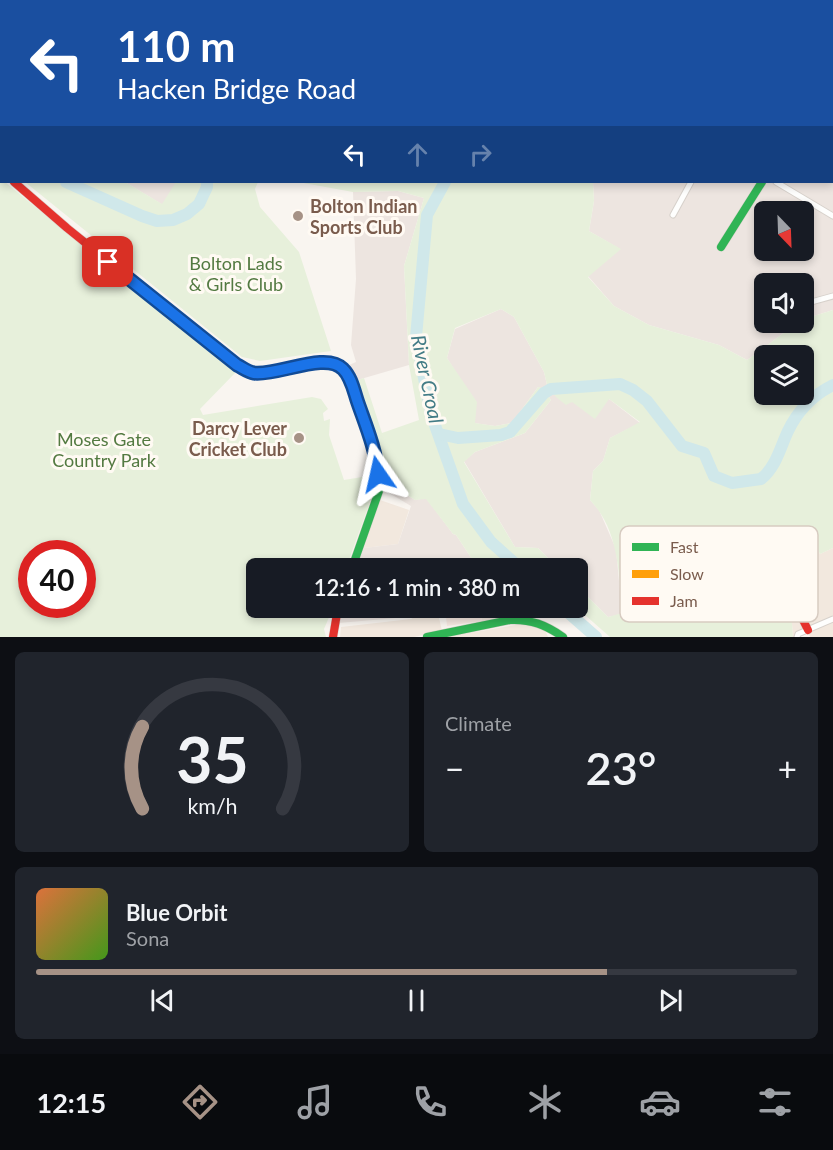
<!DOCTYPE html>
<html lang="en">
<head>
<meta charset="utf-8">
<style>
  body { margin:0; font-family:Lato,sans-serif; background:#20242c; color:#f1f3f6; height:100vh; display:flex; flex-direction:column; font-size:22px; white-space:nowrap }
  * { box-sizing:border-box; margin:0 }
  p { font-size:20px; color:#9ea1a6 }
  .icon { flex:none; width:33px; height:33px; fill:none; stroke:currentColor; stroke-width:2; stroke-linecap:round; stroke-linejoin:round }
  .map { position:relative; height:637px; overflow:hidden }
  .sheet { display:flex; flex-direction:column; gap:15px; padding:15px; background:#0d0f14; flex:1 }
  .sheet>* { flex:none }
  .hud { position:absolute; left:0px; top:0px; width:834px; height:183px; box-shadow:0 3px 9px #0003; background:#1a4fa0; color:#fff; overflow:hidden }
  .needle { width:39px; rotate:157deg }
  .buttons { position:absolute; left:754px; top:201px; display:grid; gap:12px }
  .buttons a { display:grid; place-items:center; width:60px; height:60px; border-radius:9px; background:#171b24; box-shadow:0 3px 9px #0003; font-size:30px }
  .speed { position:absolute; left:18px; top:540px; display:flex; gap:12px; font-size:30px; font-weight:700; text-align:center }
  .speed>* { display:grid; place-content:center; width:78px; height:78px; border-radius:50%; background:#171b24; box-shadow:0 3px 9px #0003; line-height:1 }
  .speed .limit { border:9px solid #d22; background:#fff; color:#111 }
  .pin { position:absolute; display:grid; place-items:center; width:51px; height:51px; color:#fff; margin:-26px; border-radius:12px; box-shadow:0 3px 9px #0006 }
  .me { position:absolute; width:66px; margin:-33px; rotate:349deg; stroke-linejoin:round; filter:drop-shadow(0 0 4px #0008) }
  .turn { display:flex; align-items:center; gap:21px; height:126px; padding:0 18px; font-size:27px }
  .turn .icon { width:78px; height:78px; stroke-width:2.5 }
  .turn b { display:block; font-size:42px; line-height:51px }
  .lanes { display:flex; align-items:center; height:57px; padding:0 18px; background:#0003; justify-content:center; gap:30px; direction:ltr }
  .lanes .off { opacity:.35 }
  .big { font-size:45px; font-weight:600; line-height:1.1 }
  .sheet .tile { flex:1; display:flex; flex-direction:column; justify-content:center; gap:9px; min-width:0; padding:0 21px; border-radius:9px; background:#20242c }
  .sheet .dial { align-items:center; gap:0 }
  .dial svg { height:156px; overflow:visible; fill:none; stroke:#363941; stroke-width:7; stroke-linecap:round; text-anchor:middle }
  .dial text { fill:#f1f3f6; stroke:none }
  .song { display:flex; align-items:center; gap:18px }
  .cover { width:72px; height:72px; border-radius:9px; background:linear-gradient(135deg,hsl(20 70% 55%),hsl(100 70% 35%)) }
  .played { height:6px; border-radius:3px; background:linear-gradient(90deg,#a69286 75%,#363941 75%) }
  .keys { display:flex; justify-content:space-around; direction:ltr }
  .heat { display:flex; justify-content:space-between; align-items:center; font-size:33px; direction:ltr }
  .sheet .tiles { flex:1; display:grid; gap:15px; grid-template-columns:1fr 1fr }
  .tile:last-child { grid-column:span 2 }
  .trip { position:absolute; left:246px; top:558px; width:342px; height:60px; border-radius:9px; background:#171b24; box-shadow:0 3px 9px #0003; font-weight:600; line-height:60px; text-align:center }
  .dock { display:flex; height:96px; justify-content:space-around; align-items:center; background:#090b0e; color:#9ea1a6 }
  .dock .icon { width:42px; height:42px }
  .dock .current { color:#a69286 }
  .dock b { font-size:27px; color:#f1f3f6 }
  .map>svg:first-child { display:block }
  .residential { fill:#f2e8de }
  .commercial { fill:#f6e8e1 }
  .industrial { fill:#ede5e0; fill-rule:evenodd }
  .green { fill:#e7f0db; fill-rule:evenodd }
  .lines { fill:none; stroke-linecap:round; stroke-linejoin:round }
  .river { stroke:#d0e8ea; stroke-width:12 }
  .street-casing { stroke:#d7d1cb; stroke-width:7 }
  .fast-casing { stroke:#d9d2cb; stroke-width:9 }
  .slow-casing { stroke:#d9d2cb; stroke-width:9 }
  .jam-casing { stroke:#d9d2cb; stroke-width:9 }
  .street { stroke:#fefefd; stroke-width:5 }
  .fast { stroke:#30b455; stroke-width:8 }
  .slow { stroke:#ff9f0a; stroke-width:8 }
  .jam { stroke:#e5322d; stroke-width:8 }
  .route-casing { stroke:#114b97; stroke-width:15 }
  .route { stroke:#1a73e8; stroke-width:10 }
  .poi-dot { fill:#a69286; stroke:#fffaf3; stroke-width:2 }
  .labels { text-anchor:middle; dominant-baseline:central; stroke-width:6; stroke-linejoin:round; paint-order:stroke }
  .poi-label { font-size:18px; font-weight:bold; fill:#7a5c4d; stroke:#fffaf3; text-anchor:start }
  .park-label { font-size:18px; fill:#537a41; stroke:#fffaf3 }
  .water-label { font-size:20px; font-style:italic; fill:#437c86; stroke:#fffaf3 }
  .key { fill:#fffaf3; stroke:#d7cbc1; stroke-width:1.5 }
  .key-label { font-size:16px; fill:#7a5c4d }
</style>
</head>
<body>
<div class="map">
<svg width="833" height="637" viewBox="0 0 833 637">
  <rect width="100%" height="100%" fill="#f9f5f0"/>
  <g class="residential">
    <polygon points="380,500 409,510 398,544 364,548"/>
    <polygon points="816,546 820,554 833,548 833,637 810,637 808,633 793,637 791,610 795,561 813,559 810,549"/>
    <polygon points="479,608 533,608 532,612 482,621"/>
    <polygon points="437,609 442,631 414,637 340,637 341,627 411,619 423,612"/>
    <polygon points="527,623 544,628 548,637 446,637"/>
  </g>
  <polygon class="commercial" points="445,608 479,608 482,621 447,626"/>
  <g class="industrial">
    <path d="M833,43V310L804,319V284H765V322L797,323L747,360L719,345L649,325L614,306L588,276L620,249L589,231L594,201L593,182H832ZM765,212H804V250H765Z"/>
    <polygon points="125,182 177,182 163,205"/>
    <polygon points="398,191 424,198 404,266 409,365 354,381 347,366 356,362 351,345 356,279 353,192"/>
    <polygon points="501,309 514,317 544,372 547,385 572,402 609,399 640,423 610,438 603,461 593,471 590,500 599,510 616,549 622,614 608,617 578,587 578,568 558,568 538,548 515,547 464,461 475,452 525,433 551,400 543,389 538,387 512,423 495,426 474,423 459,377 447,358 455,329"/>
    <polygon points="383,480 415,500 426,498 453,534 456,535 478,568 356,568 364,548 398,544 411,506 384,490"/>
    <polygon points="343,608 421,608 407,617 339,623"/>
  </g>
  <g class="green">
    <polygon points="157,0 615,0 156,1"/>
    <path d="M0,173L2,182H5L236,372L200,409L203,415L312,397L321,399L328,409L323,413L324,421L330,419L329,435L344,480L374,475V491L346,568L334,567L330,568H256V608H333L324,629L326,637H0ZM32,554H82V604H32Z"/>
    <polygon points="25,182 125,182 162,204 176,182 258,182 255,189 260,207 299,252 331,351 260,361 242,357"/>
    <path d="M298,182H593L594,201L589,231L621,249L588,277L614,306L649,325L719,345L747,360L797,323L804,322V319L833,310V548L820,554L816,546L810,549L814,559L795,561L791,610L793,637H610L577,608L578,587L608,617L622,613C619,574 619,530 590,500L593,471L603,461L610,438L640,422L609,399L595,419L572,402L566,405L556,397L547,385L544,372L514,317L501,309L455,328L447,358L477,402L475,423L495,426L512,423L538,387L543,388L551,400L525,433L475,452L464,462L515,547L538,548L558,568H533L528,564L478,568L456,535L453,534L426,499L415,500L383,480L374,436L354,381L364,378L382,433L419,420L409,365L404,266L424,198L398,191L353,192ZM765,356H804V394H765Z"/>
  </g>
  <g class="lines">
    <g class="river">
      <polyline points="487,0 487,2"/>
      <polyline points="219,2 219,0"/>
      <polyline points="66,182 142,216 157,221 173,220 187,214 199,204 207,187 207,182"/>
      <polyline points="445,182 427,215 416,337 431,414 463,504 491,542 520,568"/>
      <path d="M439,434L458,438L501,435L510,432L544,393L551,389L620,384L633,390L647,401L682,446L704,453L714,476L732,483L761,479C776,467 780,448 788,431C798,410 813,395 833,385"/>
      <polyline points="563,608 596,637"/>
    </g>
    <g class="street-casing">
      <g id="street">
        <polyline points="832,102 833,102"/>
        <polyline points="776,182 833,216"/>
        <polyline points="673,215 691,182"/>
        <polyline points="804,304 833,296"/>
        <polyline points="507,608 510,620"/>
        <polyline points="797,637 798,634 833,619"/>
      </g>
    </g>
    <g class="fast-casing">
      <g id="fast">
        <polyline points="791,0 793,2"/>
        <polyline points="832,36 833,36"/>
        <polyline points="721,247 762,182"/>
        <path d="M186,324C207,341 231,368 259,373L329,362L340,366L350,379L376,461L379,491L352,568"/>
        <path d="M427,637L510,620C531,619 546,625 563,637"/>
      </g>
    </g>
    <g class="slow-casing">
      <polyline id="slow" points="828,0 830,2"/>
    </g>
    <g class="jam-casing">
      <g id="jam">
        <polyline points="37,0 37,2"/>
        <polyline points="832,11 833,12"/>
        <polyline points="14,182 67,228 186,324"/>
        <polyline points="798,564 798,610 808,630"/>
        <polyline points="333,637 338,608"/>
      </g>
    </g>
    <use href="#street" class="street"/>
    <use href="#fast" class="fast"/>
    <use href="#slow" class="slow"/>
    <use href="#jam" class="jam"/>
  </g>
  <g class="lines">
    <g class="route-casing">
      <path id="route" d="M108,262L237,365C243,368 248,372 254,373C278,376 326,351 343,369C352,378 354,392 358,403C366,426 376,450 378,474"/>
    </g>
    <use href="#route" class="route"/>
  </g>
  <g class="poi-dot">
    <circle cx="298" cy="216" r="6"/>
    <circle cx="299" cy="438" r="6"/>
  </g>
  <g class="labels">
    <g class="poi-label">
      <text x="310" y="206">Bolton Indian<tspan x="310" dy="21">Sports Club</tspan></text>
      <text x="287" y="428" text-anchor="end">Darcy Lever<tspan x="287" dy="21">Cricket Club</tspan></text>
    </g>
    <g class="park-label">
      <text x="236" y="263">Bolton Lads<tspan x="236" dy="21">&amp; Girls Club</tspan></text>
      <text x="104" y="439">Moses Gate<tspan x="104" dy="21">Country Park</tspan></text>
    </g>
    <g class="water-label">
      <text transform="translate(428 379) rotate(78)">River Croal</text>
    </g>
  </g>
  <rect x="620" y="526" width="198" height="96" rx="9" class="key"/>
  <rect x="632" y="543" width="27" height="8" fill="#30b455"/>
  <rect x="632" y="570" width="27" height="8" fill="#ff9f0a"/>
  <rect x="632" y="597" width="27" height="8" fill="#e5322d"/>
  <g class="key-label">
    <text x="670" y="553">Fast</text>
    <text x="670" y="580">Slow</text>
    <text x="670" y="607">Jam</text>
  </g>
</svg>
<div class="buttons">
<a><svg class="needle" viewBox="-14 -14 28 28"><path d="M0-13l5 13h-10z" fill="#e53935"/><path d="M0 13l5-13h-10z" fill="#9ea1a6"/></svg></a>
<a><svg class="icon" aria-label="sound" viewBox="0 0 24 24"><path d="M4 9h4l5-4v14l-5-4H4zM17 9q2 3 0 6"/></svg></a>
<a><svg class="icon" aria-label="layers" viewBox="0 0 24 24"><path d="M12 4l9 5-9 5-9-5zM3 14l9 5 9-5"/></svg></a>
</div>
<div class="speed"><div class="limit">40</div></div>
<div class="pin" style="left:108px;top:262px;background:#d93025"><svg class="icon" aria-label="arrive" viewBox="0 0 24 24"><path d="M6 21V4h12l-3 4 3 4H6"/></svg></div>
<svg class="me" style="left:378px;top:474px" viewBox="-20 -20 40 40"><path d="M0-17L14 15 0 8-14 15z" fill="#1a73e8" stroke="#fff" stroke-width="4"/></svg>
<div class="trip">12:16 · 1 min · 380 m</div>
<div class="hud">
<div class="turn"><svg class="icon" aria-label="left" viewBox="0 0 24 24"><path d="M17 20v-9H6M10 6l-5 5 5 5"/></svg><div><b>110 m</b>Hacken Bridge Road</div></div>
<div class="lanes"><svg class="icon" aria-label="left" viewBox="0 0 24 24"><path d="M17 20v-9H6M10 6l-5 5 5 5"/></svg><svg class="icon off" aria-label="ahead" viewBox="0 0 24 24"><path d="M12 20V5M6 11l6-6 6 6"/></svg><svg class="icon off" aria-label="right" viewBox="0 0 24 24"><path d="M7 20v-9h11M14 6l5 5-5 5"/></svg></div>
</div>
</div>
<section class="sheet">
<div class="tiles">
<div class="tile dial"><svg viewBox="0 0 100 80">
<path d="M14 69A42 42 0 1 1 86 69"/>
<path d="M14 69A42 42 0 0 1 14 27" stroke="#a69286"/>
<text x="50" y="56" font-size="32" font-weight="700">35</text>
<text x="50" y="72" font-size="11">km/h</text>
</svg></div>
<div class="tile"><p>Climate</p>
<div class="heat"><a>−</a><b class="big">23°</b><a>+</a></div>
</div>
<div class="tile">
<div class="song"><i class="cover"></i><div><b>Blue Orbit</b><p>Sona</p></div></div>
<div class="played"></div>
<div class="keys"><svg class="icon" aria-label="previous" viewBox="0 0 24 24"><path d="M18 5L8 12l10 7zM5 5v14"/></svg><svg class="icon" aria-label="pause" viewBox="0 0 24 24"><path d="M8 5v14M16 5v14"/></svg><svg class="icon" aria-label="next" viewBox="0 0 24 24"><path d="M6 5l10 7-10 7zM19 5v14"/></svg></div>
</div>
</div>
</section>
<nav class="dock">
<b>12:15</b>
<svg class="icon current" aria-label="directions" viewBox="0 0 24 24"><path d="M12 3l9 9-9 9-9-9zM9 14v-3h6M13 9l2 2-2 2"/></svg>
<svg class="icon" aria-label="music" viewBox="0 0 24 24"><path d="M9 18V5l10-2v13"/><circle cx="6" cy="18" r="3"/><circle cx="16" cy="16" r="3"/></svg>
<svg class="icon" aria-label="phone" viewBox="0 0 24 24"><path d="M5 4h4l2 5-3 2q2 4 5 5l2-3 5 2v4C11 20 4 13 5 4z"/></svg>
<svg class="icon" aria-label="climate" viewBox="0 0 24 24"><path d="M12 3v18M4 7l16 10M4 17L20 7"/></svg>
<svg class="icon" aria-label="car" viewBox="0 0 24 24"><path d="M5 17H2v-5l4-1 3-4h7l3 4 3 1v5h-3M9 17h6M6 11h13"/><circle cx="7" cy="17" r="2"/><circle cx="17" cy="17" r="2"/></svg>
<svg class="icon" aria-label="filters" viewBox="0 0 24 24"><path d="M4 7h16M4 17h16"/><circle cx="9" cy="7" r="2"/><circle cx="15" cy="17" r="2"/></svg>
</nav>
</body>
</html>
